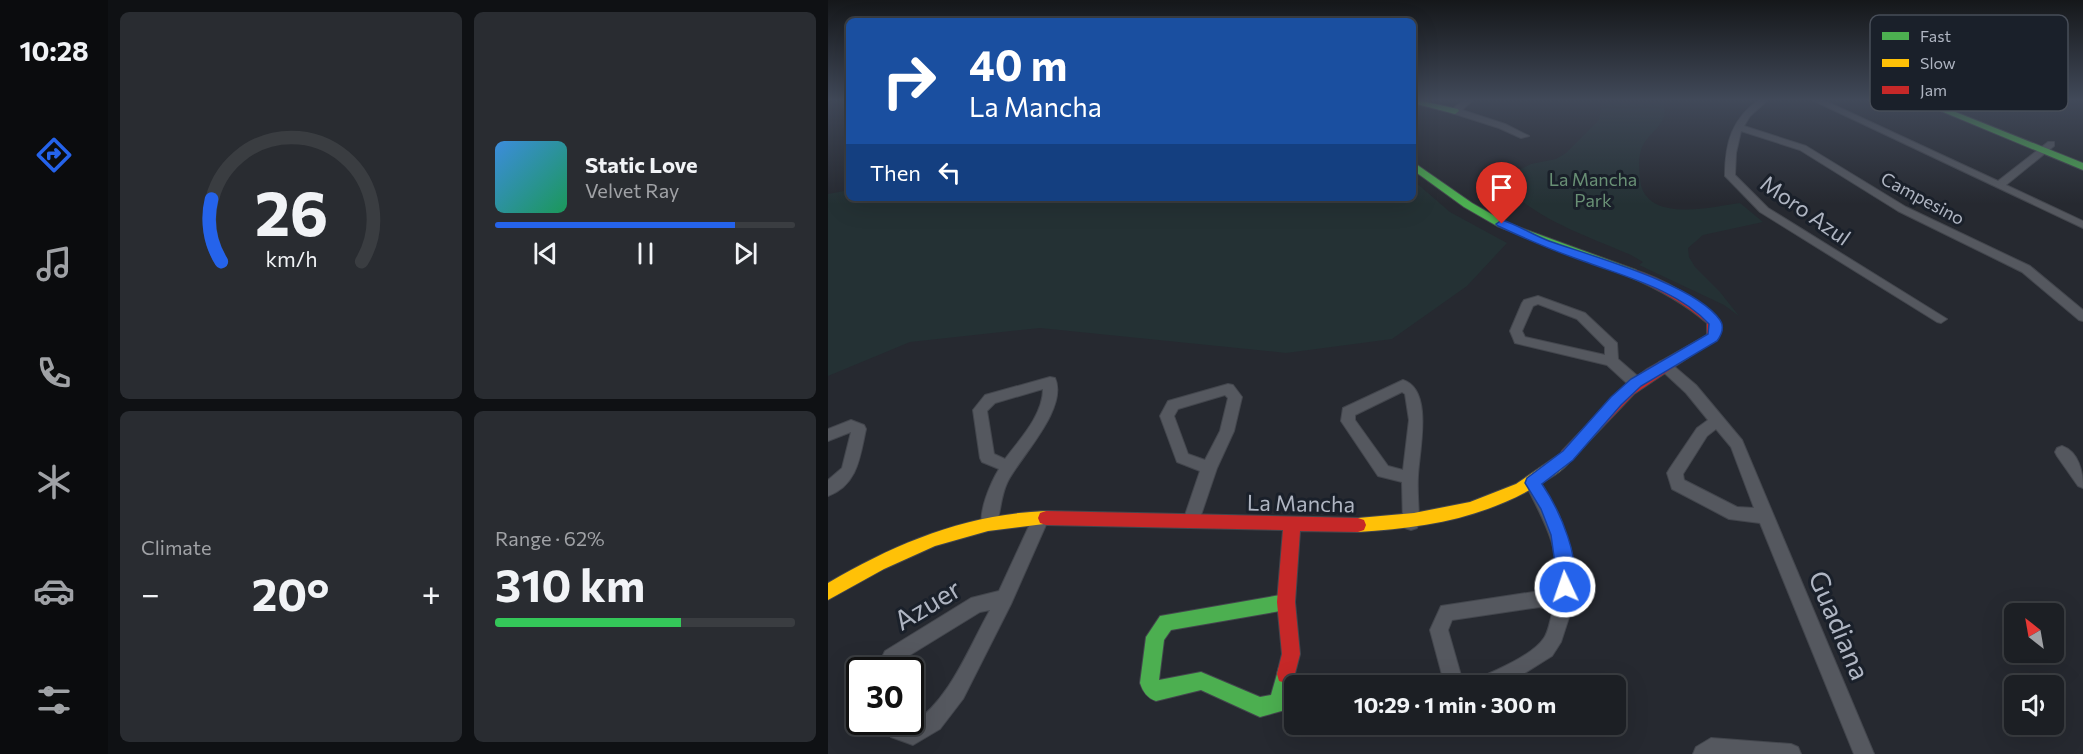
<!DOCTYPE html>
<html lang="en">
<head>
<meta charset="utf-8">
<style>
  body { margin:0; font-family:Commissioner,sans-serif; background:#292c31; color:#f1f3f6; height:100vh; display:flex; flex-direction:column; font-size:22px; white-space:nowrap }
  * { box-sizing:border-box; margin:0 }
  p { font-size:20px; color:#a0a2a6 }
  .icon { flex:none; width:33px; height:33px; fill:none; stroke:currentColor; stroke-width:2; stroke-linecap:round; stroke-linejoin:round }
  .map { position:relative; flex:1; overflow:hidden }
  .details { display:flex; flex-direction:column; gap:12px; padding:12px; background:#0f1114; width:720px }
  .details>* { flex:none }
  .guide { position:absolute; left:18px; top:18px; width:570px; height:183px; border-radius:9px; box-shadow:0 6px 24px #0002,0 0 0 2px #3a3d41; background:#1a4fa0; color:#fff; overflow:hidden }
  .needle { width:39px; rotate:329deg }
  .fabs { position:absolute; left:1176px; top:603px; display:grid; gap:12px }
  .fabs a { display:grid; place-items:center; width:60px; height:60px; border-radius:9px; background:#1c1f24; box-shadow:0 6px 24px #0002,0 0 0 2px #3a3d41; font-size:30px }
  .speed { position:absolute; left:18px; top:657px; display:flex; gap:12px; font-size:30px; font-weight:700; text-align:center }
  .speed>* { display:grid; place-content:center; width:78px; height:78px; border-radius:50%; background:#1c1f24; box-shadow:0 6px 24px #0002,0 0 0 2px #3a3d41; line-height:1 }
  .speed .limit { border:3px solid #111; border-radius:9px; background:#fff; color:#111 }
  .pin { position:absolute; display:grid; place-items:center; width:51px; height:51px; color:#fff; margin:-62px -26px; border-radius:50% 50% 50% 0; rotate:-45deg; box-shadow:0 0 6px #0007 }
  .pin .icon { rotate:45deg }
  .me { position:absolute; width:66px; margin:-33px; rotate:357deg; stroke-linejoin:round; filter:drop-shadow(0 0 4px #0008) }
  .turn { display:flex; align-items:center; gap:21px; height:126px; padding:0 24px; font-size:27px }
  .turn .icon { width:78px; height:78px; stroke-width:2.5 }
  .turn b { display:block; font-size:42px; line-height:51px }
  .then { display:flex; align-items:center; height:57px; padding:0 24px; background:#0003; gap:12px; font-size:22px }
  .big { font-size:45px; font-weight:700; line-height:1.1 }
  .details .card { flex:1; display:flex; flex-direction:column; justify-content:center; gap:9px; min-width:0; padding:0 21px; border-radius:9px; background:#292c31 }
  .details .dial { align-items:center; gap:0 }
  .dial svg { height:156px; overflow:visible; fill:none; stroke:#3a3d41; stroke-width:7; stroke-linecap:round; text-anchor:middle }
  .dial text { fill:#f1f3f6; stroke:none }
  .song { display:flex; align-items:center; gap:18px }
  .cover { width:72px; height:72px; border-radius:9px; background:linear-gradient(135deg,hsl(210 70% 55%),hsl(150 70% 35%)) }
  .played { height:6px; border-radius:3px; background:linear-gradient(90deg,#2563eb 80%,#3a3d41 80%) }
  .keys { display:flex; justify-content:space-around; direction:ltr }
  .heat { display:flex; justify-content:space-between; align-items:center; font-size:33px; direction:ltr }
  .charge { height:9px; border-radius:4px; background:linear-gradient(90deg,#34c759 62%,#3a3d41 0) }
  .details .tiles { flex:1; display:grid; gap:12px; grid-template-columns:repeat(2,1fr) }
  .trip { position:absolute; left:456px; top:675px; width:342px; height:60px; border-radius:9px; background:#1c1f24; box-shadow:0 6px 24px #0002,0 0 0 2px #3a3d41; font-weight:700; line-height:60px; text-align:center }
  main { display:flex; flex:1; min-height:0 }
  .tabs { display:flex; flex-direction:column; width:108px; justify-content:space-around; align-items:center; background:#0b0c0e; color:#a0a2a6 }
  .tabs .icon { width:42px; height:42px }
  .tabs .current { color:#2563eb }
  .tabs b { font-size:27px; color:#f1f3f6 }
  .map>svg:first-child { display:block }
  .green { fill:#243134 }
  .lines { fill:none; stroke-linecap:round; stroke-linejoin:round }
  .stream { stroke:#182030; stroke-width:3 }
  .street-casing { stroke:#43464d; stroke-width:2 }
  .fast-casing { stroke:#43464d; stroke-width:2 }
  .slow-casing { stroke:#43464d; stroke-width:2 }
  .jam-casing { stroke:#43464d; stroke-width:2 }
  .street { fill:#55585f; fill-rule:evenodd }
  .fast { fill:#4caf50; fill-rule:evenodd }
  .slow { fill:#ffc107; fill-rule:evenodd }
  .jam { fill:#c62828; fill-rule:evenodd }
  .route { fill:#2563eb; stroke:#184099; stroke-width:1.5 }
  .labels { text-anchor:middle; dominant-baseline:central; stroke-width:6; stroke-linejoin:round; paint-order:stroke }
  .far-park-label { font-size:18px; fill:#699075; stroke:#1a202a }
  .far-street-label { font-size:18px; fill:#afb5c2; stroke:#1a202a }
  .street-label { font-size:22px; fill:#afb5c2; stroke:#1a202a }
  .near-street-label { font-size:27px; fill:#afb5c2; stroke:#1a202a }
  .key { fill:#1a202a; stroke:#474d58; stroke-width:1.5 }
  .key-label { font-size:16px; fill:#afb5c2 }
</style>
</head>
<body>
<main>
<nav class="tabs">
<b>10:28</b>
<svg class="icon current" aria-label="directions" viewBox="0 0 24 24"><path d="M12 3l9 9-9 9-9-9zM9 14v-3h6M13 9l2 2-2 2"/></svg>
<svg class="icon" aria-label="music" viewBox="0 0 24 24"><path d="M9 18V5l10-2v13"/><circle cx="6" cy="18" r="3"/><circle cx="16" cy="16" r="3"/></svg>
<svg class="icon" aria-label="phone" viewBox="0 0 24 24"><path d="M5 4h4l2 5-3 2q2 4 5 5l2-3 5 2v4C11 20 4 13 5 4z"/></svg>
<svg class="icon" aria-label="climate" viewBox="0 0 24 24"><path d="M12 3v18M4 7l16 10M4 17L20 7"/></svg>
<svg class="icon" aria-label="car" viewBox="0 0 24 24"><path d="M5 17H2v-5l4-1 3-4h7l3 4 3 1v5h-3M9 17h6M6 11h13"/><circle cx="7" cy="17" r="2"/><circle cx="17" cy="17" r="2"/></svg>
<svg class="icon" aria-label="filters" viewBox="0 0 24 24"><path d="M4 7h16M4 17h16"/><circle cx="9" cy="7" r="2"/><circle cx="15" cy="17" r="2"/></svg>
</nav>
<section class="details">
<div class="tiles">
<div class="card dial"><svg viewBox="0 0 100 80">
<path d="M14 69A42 42 0 1 1 86 69"/>
<path d="M14 69A42 42 0 0 1 9 37" stroke="#2563eb"/>
<text x="50" y="56" font-size="32" font-weight="700">26</text>
<text x="50" y="72" font-size="11">km/h</text>
</svg></div>
<div class="card">
<div class="song"><i class="cover"></i><div><b>Static Love</b><p>Velvet Ray</p></div></div>
<div class="played"></div>
<div class="keys"><svg class="icon" aria-label="previous" viewBox="0 0 24 24"><path d="M18 5L8 12l10 7zM5 5v14"/></svg><svg class="icon" aria-label="pause" viewBox="0 0 24 24"><path d="M8 5v14M16 5v14"/></svg><svg class="icon" aria-label="next" viewBox="0 0 24 24"><path d="M6 5l10 7-10 7zM19 5v14"/></svg></div>
</div>
<div class="card"><p>Climate</p>
<div class="heat"><a>−</a><b class="big">20°</b><a>+</a></div>
</div>
<div class="card"><p>Range · 62%</p><b class="big">310 km</b><div class="charge"></div></div>
</div>
</section>
<div class="map">
<svg width="1255" height="754" viewBox="0 0 1255 754">
  <rect width="100%" height="100%" fill="#262930"/>
  <g class="green">
    <path d="M778,99H836C835,105 838,112 836,117C832,128 819,136 814,147C810,158 811,168 812,179C816,224 883,207 912,203L935,222L875,235L860,248L861,257L867,267L892,292L911,316L896,305L811,265L815,262L803,255C759,236 706,219 673,182L674,178L703,164L728,159L738,153L771,120L774,102Z"/>
    <polygon points="585,180 622,212 679,243 639,286 564,339 458,353 212,328 82,342 0,376 0,194 21,190 21,198 585,198"/>
  </g>
  <g class="lines">
    <polyline class="stream" points="0,102 3,99"/>
    <g class="street-casing">
      <g id="street">
        <polygon points="637,99 646,99 634,110 677,124 701,136 693,138 671,128 624,113 624,109"/>
        <path d="M932,99H941L922,116L916,126L978,146L1078,207L1202,266L1255,310V321L1251,320L1194,272L1070,211L972,150L913,131L908,153L907,175L940,208L1119,319L1113,323L1109,322L932,212L897,176C897,143 904,118 932,99Z"/>
        <polygon points="982,99 993,99 1170,181 1220,142 1226,142 1226,146 1178,185 1255,221 1255,228"/>
        <path d="M710,296L757,313L789,343L790,359L813,379L815,383L813,387H803L779,365L687,343L682,331L694,303L696,300ZM710,304L749,319L777,347V355L697,337L694,331L705,306Z"/>
        <path d="M836,360L841,362L868,385L914,440L1046,754H1026L932,523L901,519L844,489L839,473L842,468L869,428L880,420L858,393L831,368L829,365L831,362ZM888,429L903,447L926,508L909,507L856,480L855,474L879,436Z"/>
        <path d="M222,377L227,378C241,409 190,459 179,483C172,498 173,514 167,528L161,530L155,528C149,514 163,482 171,469L154,462L152,458L145,410L157,395ZM215,389C215,415 192,439 177,459L166,454L159,411L167,403Z"/>
        <path d="M575,380C606,390 591,451 590,476C589,491 591,507 591,523L589,528L583,530L577,528L575,523L574,482L550,476L513,421L515,408ZM574,392L577,394L581,420L575,470L560,466L527,420V415Z"/>
        <path d="M400,384L405,385L414,397L406,431L389,468L371,521L369,526L363,528L357,526L355,521L372,471L349,462L332,416L340,401ZM397,395L400,398L392,431L377,460L360,454L346,416L350,409Z"/>
        <path d="M23,420L36,425L38,429C32,456 30,485 0,496V480L14,468L23,432L0,441V429Z"/>
        <path d="M1234,446C1251,452 1255,472 1255,488L1250,486L1229,456L1227,452L1229,448Z"/>
        <path d="M705,476L710,478L731,515L743,550L745,567V605L733,642L724,656L676,686H647L649,679C668,670 704,656 716,638C721,631 722,619 725,611L712,607L624,620L620,630L636,686H617L602,630L613,606L712,591L728,595C734,550 716,521 697,483L700,478Z"/>
        <path d="M213,511L219,513L221,518L183,604L135,699L112,729L85,745L63,737L59,722H77L83,725C122,700 140,649 162,610L152,612L69,663L66,670H48L57,651L143,598L171,591L207,513Z"/>
        <polygon points="883,738 963,744 970,747 973,754 865,754 868,747"/>
      </g>
    </g>
    <g class="fast-casing">
      <g id="fast">
        <polygon points="585,99 630,109 631,111 627,114 585,103"/>
        <polygon points="1084,99 1095,99 1255,163 1255,170"/>
        <polygon points="585,162 644,203 677,222 808,270 810,273 808,276 800,276 669,226 636,207 585,170"/>
        <path d="M458,594L464,596L467,602L464,608L458,610L343,630L336,640L331,680L373,672L432,697L443,695L451,667L458,665L465,667L467,674L457,710L432,717L373,690L328,701C319,698 315,692 312,683L318,637L332,616Z"/>
      </g>
    </g>
    <g class="slow-casing">
      <g id="slow">
        <path d="M739,449L744,451L746,455C741,466 726,476 715,482C659,518 596,528 530,532L524,530L522,525L524,520L530,518L586,513L642,502L688,484Z"/>
        <path d="M218,511L224,513L226,518L224,523L160,531L107,546L56,569L0,600V583C68,543 138,514 218,511Z"/>
      </g>
    </g>
    <g class="jam-casing">
      <g id="jam">
        <path d="M804,269C830,277 876,300 891,322V337L806,394L744,459L739,461L734,459L732,455L734,451L796,386L819,369L879,335V323C855,302 828,288 800,276L798,273L800,270Z"/>
        <polygon points="218,511 530,518 536,520 538,525 536,530 530,532 472,531 467,602 472,654 465,681 458,683 451,681 449,674 454,654 449,602 455,530 218,525 212,523 210,518 212,513"/>
      </g>
    </g>
    <use href="#street" class="street"/>
    <use href="#fast" class="fast"/>
    <use href="#slow" class="slow"/>
    <use href="#jam" class="jam"/>
  </g>
  <linearGradient id="sky" x2="0" y2="1"><stop stop-color="#15171a"/><stop offset="0.49" stop-color="#414959"/><stop offset="1" stop-color="#414959" stop-opacity="0"/></linearGradient>
  <rect width="1255" height="204" fill="url(#sky)"/>
  <path class="route" d="M674,220C690,225 705,235 721,241C763,256 867,284 892,320C897,327 894,334 889,341L813,386L793,405L745,460L714,484C731,509 756,563 743,593L737,595L731,593L723,535L713,509L697,483L699,478L735,451L783,397L803,379L880,334L881,324C850,290 798,277 755,261C726,251 698,239 670,226L668,224Z"/>
  <g class="labels">
    <g class="far-park-label">
      <text x="765" y="179">La Mancha<tspan x="765" dy="21">Park</tspan></text>
    </g>
    <g class="far-street-label">
      <text transform="translate(1095 198) rotate(28)">Campesino</text>
    </g>
    <g class="street-label">
      <text transform="translate(978 210) rotate(35)">Moro Azul</text>
      <text transform="translate(473 503) rotate(1)">La Mancha</text>
    </g>
    <g class="near-street-label">
      <text transform="translate(99 604) rotate(-31)">Azuer</text>
      <text transform="translate(1012 625) rotate(67)">Guadiana</text>
    </g>
  </g>
  <rect x="1042" y="15" width="198" height="96" rx="9" class="key"/>
  <rect x="1054" y="32" width="27" height="8" fill="#4caf50"/>
  <rect x="1054" y="59" width="27" height="8" fill="#ffc107"/>
  <rect x="1054" y="86" width="27" height="8" fill="#c62828"/>
  <g class="key-label">
    <text x="1092" y="42">Fast</text>
    <text x="1092" y="69">Slow</text>
    <text x="1092" y="96">Jam</text>
  </g>
</svg>
<div class="fabs">
<a><svg class="needle" viewBox="-14 -14 28 28"><path d="M0-13l5 13h-10z" fill="#e53935"/><path d="M0 13l5-13h-10z" fill="#a0a2a6"/></svg></a>
<a><svg class="icon" aria-label="sound" viewBox="0 0 24 24"><path d="M4 9h4l5-4v14l-5-4H4zM17 9q2 3 0 6"/></svg></a>
</div>
<div class="speed"><div class="limit">30</div></div>
<div class="pin" style="left:674px;top:224px;background:#d93025"><svg class="icon" aria-label="arrive" viewBox="0 0 24 24"><path d="M6 21V4h12l-3 4 3 4H6"/></svg></div>
<svg class="me" style="left:737px;top:587px" viewBox="-20 -20 40 40"><circle r="17" fill="#2563eb" stroke="#fff" stroke-width="3"/><path d="M0-11L8 9 0 5-8 9z" fill="#fff"/></svg>
<div class="trip">10:29 · 1 min · 300 m</div>
<div class="guide">
<div class="turn"><svg class="icon" aria-label="right" viewBox="0 0 24 24"><path d="M7 20v-9h11M14 6l5 5-5 5"/></svg><div><b>40 m</b>La Mancha</div></div>
<div class="then">Then<svg class="icon" aria-label="left" viewBox="0 0 24 24"><path d="M17 20v-9H6M10 6l-5 5 5 5"/></svg></div>
</div>
</div>
</main>
</body>
</html>
